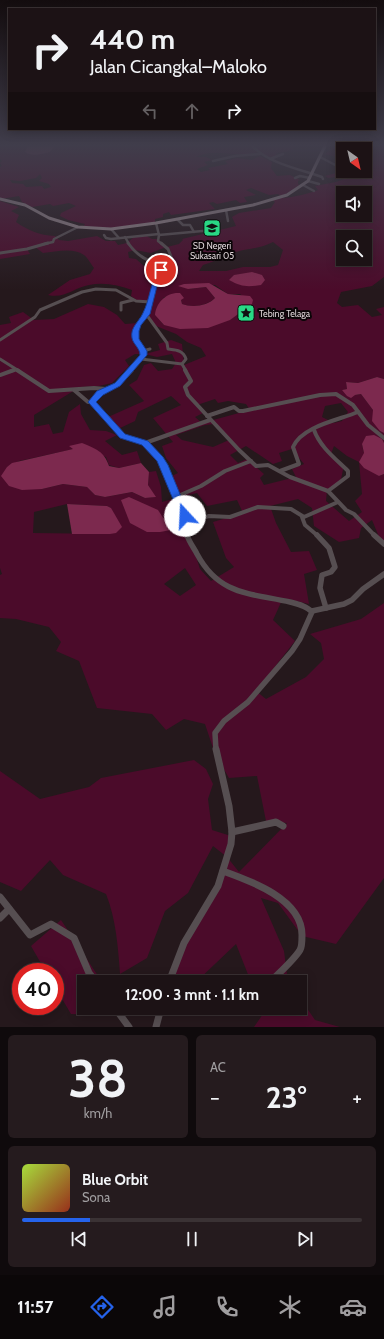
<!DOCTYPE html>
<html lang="id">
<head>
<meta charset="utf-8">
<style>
  body { margin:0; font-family:Cabin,sans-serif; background:#251b1e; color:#f1f3f6; height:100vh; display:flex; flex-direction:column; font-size:15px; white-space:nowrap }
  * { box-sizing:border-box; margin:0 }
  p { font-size:13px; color:#a09ea0 }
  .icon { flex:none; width:22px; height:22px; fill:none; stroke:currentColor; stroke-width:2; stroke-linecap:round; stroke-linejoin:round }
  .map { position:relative; height:1027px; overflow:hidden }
  .drawer { display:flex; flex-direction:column; gap:8px; padding:8px; background:#0f0a0c; flex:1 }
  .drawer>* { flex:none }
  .top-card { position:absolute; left:8px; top:8px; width:368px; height:122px; border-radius:0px; box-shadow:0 2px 10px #0003,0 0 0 1px #3a3234; background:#1c1215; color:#f1f3f6; overflow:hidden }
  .needle { width:26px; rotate:146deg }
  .buttons { position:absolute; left:336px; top:142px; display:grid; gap:8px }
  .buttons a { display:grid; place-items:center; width:36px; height:36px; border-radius:0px; background:#1c1215; box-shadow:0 2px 10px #0003,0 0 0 1px #3a3234; font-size:20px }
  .speed { position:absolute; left:12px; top:963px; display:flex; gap:8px; font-size:20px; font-weight:700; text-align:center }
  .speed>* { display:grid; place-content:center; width:52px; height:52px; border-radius:50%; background:#1c1215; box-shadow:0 2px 10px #0003,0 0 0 1px #3a3234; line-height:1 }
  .speed .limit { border:6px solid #d22; background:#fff; color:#111 }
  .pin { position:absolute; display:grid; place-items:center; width:34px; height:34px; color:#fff; margin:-17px; border:2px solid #fff; border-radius:50%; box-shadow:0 1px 4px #0007 }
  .me { position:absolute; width:44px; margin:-22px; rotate:340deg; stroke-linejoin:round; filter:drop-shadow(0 0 3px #0008) }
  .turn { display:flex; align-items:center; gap:14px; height:84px; padding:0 16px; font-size:18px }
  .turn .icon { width:52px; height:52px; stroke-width:2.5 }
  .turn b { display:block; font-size:28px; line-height:34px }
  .lanes { display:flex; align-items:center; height:38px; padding:0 16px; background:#0003; justify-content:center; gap:20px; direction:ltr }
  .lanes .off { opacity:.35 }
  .big { font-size:30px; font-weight:700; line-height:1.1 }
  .drawer .widget { flex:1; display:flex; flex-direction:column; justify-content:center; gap:6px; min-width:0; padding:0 14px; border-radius:6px; background:#251b1e }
  .drawer .dial { align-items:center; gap:0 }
  .dial b { font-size:52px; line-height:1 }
  .song { display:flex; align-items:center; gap:12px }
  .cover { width:48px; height:48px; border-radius:6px; background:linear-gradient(135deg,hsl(80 70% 55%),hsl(10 70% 35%)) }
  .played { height:4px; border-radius:2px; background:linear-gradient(90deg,#2563eb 20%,#3a3234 20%) }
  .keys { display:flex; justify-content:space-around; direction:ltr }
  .heat { display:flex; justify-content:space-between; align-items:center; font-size:22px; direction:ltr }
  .drawer .tiles { flex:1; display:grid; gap:8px; grid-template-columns:1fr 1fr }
  .widget:last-child { grid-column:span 2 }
  .trip { position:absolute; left:77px; top:975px; width:230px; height:40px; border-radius:0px; background:#1c1215; box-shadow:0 2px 10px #0003,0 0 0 1px #3a3234; font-weight:700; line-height:40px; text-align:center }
  .tab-bar { display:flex; height:64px; justify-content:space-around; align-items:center; background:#0b0708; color:#a09ea0 }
  .tab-bar .icon { width:28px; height:28px }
  .tab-bar .selected { color:#2563eb }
  .tab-bar b { font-size:18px; color:#f1f3f6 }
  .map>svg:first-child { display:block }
  .green { fill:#4b0b2a; fill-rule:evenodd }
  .water { fill:#7c294e }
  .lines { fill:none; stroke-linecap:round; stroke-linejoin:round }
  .minor-far4 { stroke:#564e51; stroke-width:2.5 }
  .minor-far3 { stroke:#564e51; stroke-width:3 }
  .minor-far2 { stroke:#564e51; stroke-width:4 }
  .minor-far1 { stroke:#564e51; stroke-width:5.5 }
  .minor { stroke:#564e51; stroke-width:7 }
  .major { stroke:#8f8085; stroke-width:3 }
  .route { fill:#2563eb; stroke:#184099 }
  .labels { text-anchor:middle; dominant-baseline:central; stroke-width:4; stroke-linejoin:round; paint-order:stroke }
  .far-poi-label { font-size:9px; fill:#ded5d8; stroke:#0a0507 }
</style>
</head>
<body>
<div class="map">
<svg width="384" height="1027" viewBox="0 0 384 1027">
  <rect width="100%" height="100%" fill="#25181c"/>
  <g class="green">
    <path d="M0,146H296C290,153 285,151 276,153L277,156L272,158L257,152C237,159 216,147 196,157H206L212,160L204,162L208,165L197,169L201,172L210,170L208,168L228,164L225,161L237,158L252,160L260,156L272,162L271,168L277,176L290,175L300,180L298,181V184L301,186L282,196L283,198C294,197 308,194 318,190L315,186L336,182L347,178L344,176L328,178L325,176L343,171H365V149H343V161L337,157L325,154L330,150L331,147L384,146V156H382L384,158V277L372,286L341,292L337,303L342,307L358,305L372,317L382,315L376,309L384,307V379L377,377L358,383L346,382L347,389L342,390L355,395L361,394L373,410L380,431L384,433V443L382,439L362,444L364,453L379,476L384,474V544H382L372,520L361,528L359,538L339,542L314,526L312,508L298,499L270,506L276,523L291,552L309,551L317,570L304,574L309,604L283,598L273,620L295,641L256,691L266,699L306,677L324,659L321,643L310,634L361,619L384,603V878L336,944L302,936L278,903L261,898L284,951L288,982H251L236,944L196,982H172L184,944L215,897L227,857L213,846L188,893L165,911L147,958L120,974C118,947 116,919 106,894L63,875L50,860L21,891L0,882V771L40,799L89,787L101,778L194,760L206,769L213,784L208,799L212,830L231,836L227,857L239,872L287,823L266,821L257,776L229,778L215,754L205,724L184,719L166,730L152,714L97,708L79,661L56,651L61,642L49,627L16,619L0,618V575L2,574L0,568V325L11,323L9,317L23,312L34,320L54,319L88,304L104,307L117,315L125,324L138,323C133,338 137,341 145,354L160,350L158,344L171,340L182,344L184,365L206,356L201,348L187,342L176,334L156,326L147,314L150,301H138L131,296L132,290C118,285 104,282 89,285C73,288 65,299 48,295L70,280L90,274L94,268C91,264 88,258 84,255C72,247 56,252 43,253L35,247L27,249L30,254L0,259V167L2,166L0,163L2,161L0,159ZM40,174L42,178L39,181L49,184L51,187L44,189L42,186L26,187L23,184L12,183L10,180L20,181L36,178ZM251,188L269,195L278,194L281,196L271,199L275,202L271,208L239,213L232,217L236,226L182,239L183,240L179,244L167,247L160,242L159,239H152L145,235L135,236L127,243L118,245L115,241H106L97,236L68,241L59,240L55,236C39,235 29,231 16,222L19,215L11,211L19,207L0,201L1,199L19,196L22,202L32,207L50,204L53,206L69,203L76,206L61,213L60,216L68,220L85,224L83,227L110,229L155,223V219L163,217V214L169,212L171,215L215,209L209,203L213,202L217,204L236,200L240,203L247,202L244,197L256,195L246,190ZM343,193H365V215H343ZM343,237H365V259H343ZM273,242L283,250L278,265L270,267H243L226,271H199L203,265C214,262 224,256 236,252C249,248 260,249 273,242ZM166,247L170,250L172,258L163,267L144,266L136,259L129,258L128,252L135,250L151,253ZM184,284L215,285L228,294H240L252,304L241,310L164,325L155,315L164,297L181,300L182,304C192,308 207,306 215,298L206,287L188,289ZM135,354H145L157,357L172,354L176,363L172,369L158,371L151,363L144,365L137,380L129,385L144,401L108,417L118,429L135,421L138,412L171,396L181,405L153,418L173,442L162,446L166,458L178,473L170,477L176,498L162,502L161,487L156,471L149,472L148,485L155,497L145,498L132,492L105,497L95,495L87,487L63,484L42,489L7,467L19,461L74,449L70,446L106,457L109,465L119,468L141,463L137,451L122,455L105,441L117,435L106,431L90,430L81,414L80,404L69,412L63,432L53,434L49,424L34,427V415L80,387L99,386L112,383L129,366L125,360ZM215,399L218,403L228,401L246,404L250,410L202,423L195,417L203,413L197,405ZM341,403L348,412L342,421L334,423L322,417L325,406ZM214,424L229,440L213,447L182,440L176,435L205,425ZM246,446L273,464L282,461L279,453L292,449L304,464L292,469L296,477L264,485L260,478L264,474L247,459L238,463L230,455ZM334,446L347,456L359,462L362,494L355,501L362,512L349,521L326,501L327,490L340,484L344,465L331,454ZM197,493L207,506L237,500L243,513L213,522L226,558L234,567L211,581L200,569L177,498ZM67,504L107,506L111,508L110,534L33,533L34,512ZM185,568L196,585L180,596L164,584Z"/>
    <polygon points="61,920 102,982 84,982 84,1008 119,1008 124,1016 71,1014 55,987 55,972 46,972 31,946"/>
    <polygon points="300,998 315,1020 340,1027 254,1027 263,1014 260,1008 300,1008"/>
  </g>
  <g class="water">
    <path d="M28,146H52L54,147L50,152C41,154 32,157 25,152Z"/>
    <path d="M252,272L262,275L265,280L261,285C247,287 242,287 229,280L234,275Z"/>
    <path d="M209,283L228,294L250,296L253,300L252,304L230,320L208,328L180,329L164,325L155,315C156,303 166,292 180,293L184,298L181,300L182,304C192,308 208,306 215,298L206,287L188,289L178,286L184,284Z"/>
    <polygon points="377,377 384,379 384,433 380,431 372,421 373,410 361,394 355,395 351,398 347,396 342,390 347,389 346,382 358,383"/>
    <polygon points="374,435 382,439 384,443 384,474 379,476 364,468 359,462 364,453 362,444 366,436"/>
    <path d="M82,443C96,449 104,451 109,466L119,468L141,463L149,472L148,485L156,497L145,498L132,492L105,497L95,495L87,487L63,484L42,489L22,490L9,486L1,476L7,467L12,463L73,449L69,446Z"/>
    <polygon points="129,497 158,510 171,530 160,532 147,532 130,523 121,500"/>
    <polygon points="67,504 107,506 111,508 122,527 116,533 110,534 72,534"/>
  </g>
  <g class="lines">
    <g class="minor-far4">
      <path d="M252,146C270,164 299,169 322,177L323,179"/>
      <polyline points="320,157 341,168"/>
      <polyline points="270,159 283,154"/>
      <polyline points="213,161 235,156 260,154"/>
      <polyline points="295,178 300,176 310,178"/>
      <polyline points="308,181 319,184"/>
      <polyline points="303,185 314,191"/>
      <polyline points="226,210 228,221"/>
      <polyline points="177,219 183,225 190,225 194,232"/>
      <polyline points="156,223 159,235 158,241 162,244"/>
      <polyline points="111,229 119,238"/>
      <polyline points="104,235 106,238 111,239 159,234"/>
      <polyline points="159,235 213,230"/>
      <polyline points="125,237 129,244"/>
      <polyline points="44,244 53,242 54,239 78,227"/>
    </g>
    <g class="minor-far3">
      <path d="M128,243C137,256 149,263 165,265"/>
      <polyline points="0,253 27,249 48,243"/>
      <polyline points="121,310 121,303 133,300"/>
      <path d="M146,314L167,343L168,349C176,350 183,350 186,359L182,364L186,371"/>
      <polyline points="0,340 35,317 40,310 82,292 96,289 116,290 136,301 150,302"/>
      <polyline points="143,351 150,349"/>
      <polyline points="0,359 19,371"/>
      <polyline points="141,359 182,364"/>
      <polyline points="11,371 15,370"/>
      <polyline points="131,371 144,355 136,339 137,327 146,314 155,282 161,270 172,259 168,249 161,243"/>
    </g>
    <g class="minor-far2">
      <polyline points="17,370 49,391 94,388 106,389"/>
      <polyline points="132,370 118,384 97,395 92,402 109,419 122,436 145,443 164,465 185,516 185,528 187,536"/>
      <polyline points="185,370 191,381 185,387 188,395 239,450 256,466 268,465 290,477 328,491 346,510 354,514 375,536"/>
      <polyline points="0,375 14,370"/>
      <polyline points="74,390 88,402 92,402"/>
      <polyline points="207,416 234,407 239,411 243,411 320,395 336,394 353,405 368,425 384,438"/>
      <path d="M314,430C320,447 336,459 348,471V476L328,491"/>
      <polyline points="145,443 210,420"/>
      <path d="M280,471L299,464L293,447C302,426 339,420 358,412"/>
      <polyline points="178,496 201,486 225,471 251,461"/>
      <polyline points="302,517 305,525 318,536"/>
      <polyline points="186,522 209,516 230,517 258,507 291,509 304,517 338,502"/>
    </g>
    <g class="minor-far1">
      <path d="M187,535C189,542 194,548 197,554C219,595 249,593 290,602C298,604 307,606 312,612L300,639L292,651L248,702L224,721L215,733L216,750"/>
      <polyline points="317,535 329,548 335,567 331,572 322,575 320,588 326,608"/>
      <polyline points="374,535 384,544"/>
      <polyline points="312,611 344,604 352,600 363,589 384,574"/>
    </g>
    <g class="minor">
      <polyline points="232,832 276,822 283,826"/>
      <path d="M223,871C251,881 302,899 302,935C302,940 302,947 300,950C294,960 278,974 270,982"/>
      <polyline points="0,897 30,935 51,924 74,938 89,973 96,982"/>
      <polyline points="0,918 9,909"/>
      <polyline points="169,982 184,943 218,886 231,844 232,832 229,806 216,749"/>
      <polyline points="115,1008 129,1027"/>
      <polyline points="239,1012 244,1008"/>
      <polyline points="156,1027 161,1008"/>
    </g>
    <polyline class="major" points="0,199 25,205 49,218 78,227 111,229 156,223 253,205 287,195 308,181 325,146"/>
  </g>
  <linearGradient id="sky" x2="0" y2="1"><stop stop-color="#140d0f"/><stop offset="0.5" stop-color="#403d4b"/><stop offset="1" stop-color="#403d4b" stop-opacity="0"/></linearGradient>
  <rect width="384" height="290" fill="url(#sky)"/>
  <path class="route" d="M159,269L164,270L158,282L150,314L141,325L139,331V339L147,351V355L120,386L103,395L96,402L125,434L148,441L163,457L168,465L189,516L185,519L180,516L157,461L142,445L120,438L88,402L97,391L115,383L140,355C140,348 133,344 132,338C130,327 139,322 143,313C150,299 150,283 159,269Z"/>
  <defs>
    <g id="school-square" transform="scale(0.9)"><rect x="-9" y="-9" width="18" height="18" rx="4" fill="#29d885" stroke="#0a0507"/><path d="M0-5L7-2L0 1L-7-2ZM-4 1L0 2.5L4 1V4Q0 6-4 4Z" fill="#111"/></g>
    <g id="sight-square" transform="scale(0.9)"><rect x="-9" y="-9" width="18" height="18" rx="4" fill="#29d885" stroke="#0a0507"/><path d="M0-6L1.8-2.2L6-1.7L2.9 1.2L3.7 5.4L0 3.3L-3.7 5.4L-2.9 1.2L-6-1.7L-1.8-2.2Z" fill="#111"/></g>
  </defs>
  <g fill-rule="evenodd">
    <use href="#school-square" x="212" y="228"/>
    <use href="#sight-square" x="246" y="313"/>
  </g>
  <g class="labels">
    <g class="far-poi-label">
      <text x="212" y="245">SD Negeri<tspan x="212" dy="10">Sukasari 05</tspan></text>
      <text x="259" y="313" text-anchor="start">Tebing Telaga</text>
    </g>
  </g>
</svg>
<div class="buttons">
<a><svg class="needle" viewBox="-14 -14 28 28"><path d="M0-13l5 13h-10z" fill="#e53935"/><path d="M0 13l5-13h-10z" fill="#a09ea0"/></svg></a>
<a><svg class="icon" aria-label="sound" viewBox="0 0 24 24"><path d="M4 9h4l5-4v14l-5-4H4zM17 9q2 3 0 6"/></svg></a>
<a><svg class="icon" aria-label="search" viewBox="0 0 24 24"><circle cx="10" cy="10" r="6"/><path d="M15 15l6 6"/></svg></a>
</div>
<div class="speed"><div class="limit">40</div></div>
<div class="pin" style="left:161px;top:270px;background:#d93025"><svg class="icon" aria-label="arrive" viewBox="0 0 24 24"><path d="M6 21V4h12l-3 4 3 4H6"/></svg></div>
<svg class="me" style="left:185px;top:516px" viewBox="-20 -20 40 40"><circle r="19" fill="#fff"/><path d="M0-13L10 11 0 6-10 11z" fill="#2563eb"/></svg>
<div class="trip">12:00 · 3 mnt · 1.1 km</div>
<div class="top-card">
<div class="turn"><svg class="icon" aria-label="right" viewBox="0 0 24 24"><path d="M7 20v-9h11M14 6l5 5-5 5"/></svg><div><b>440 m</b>Jalan Cicangkal–Maloko</div></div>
<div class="lanes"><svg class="icon off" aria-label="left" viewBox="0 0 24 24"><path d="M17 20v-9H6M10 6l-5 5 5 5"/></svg><svg class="icon off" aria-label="ahead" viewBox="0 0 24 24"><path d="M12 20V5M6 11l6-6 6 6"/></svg><svg class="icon" aria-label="right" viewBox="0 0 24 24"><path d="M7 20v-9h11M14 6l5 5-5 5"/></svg></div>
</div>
</div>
<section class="drawer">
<div class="tiles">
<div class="widget dial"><b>38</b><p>km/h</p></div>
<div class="widget"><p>AC</p>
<div class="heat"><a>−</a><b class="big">23°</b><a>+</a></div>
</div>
<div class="widget">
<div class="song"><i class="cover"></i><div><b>Blue Orbit</b><p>Sona</p></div></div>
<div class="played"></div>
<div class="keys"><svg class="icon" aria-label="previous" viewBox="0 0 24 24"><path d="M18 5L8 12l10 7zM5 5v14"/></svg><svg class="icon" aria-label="pause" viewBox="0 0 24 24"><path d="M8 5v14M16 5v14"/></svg><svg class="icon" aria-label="next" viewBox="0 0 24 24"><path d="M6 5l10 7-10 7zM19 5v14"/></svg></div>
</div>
</div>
</section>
<nav class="tab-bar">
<b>11:57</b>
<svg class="icon selected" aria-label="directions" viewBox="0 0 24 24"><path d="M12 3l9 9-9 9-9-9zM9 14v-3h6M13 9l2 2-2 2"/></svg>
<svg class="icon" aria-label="music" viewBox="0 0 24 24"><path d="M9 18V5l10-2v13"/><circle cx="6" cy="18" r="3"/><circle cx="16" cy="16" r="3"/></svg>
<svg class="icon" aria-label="phone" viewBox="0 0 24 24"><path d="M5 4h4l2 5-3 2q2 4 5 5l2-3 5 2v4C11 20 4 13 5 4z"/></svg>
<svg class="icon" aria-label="climate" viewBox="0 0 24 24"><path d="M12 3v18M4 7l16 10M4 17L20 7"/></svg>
<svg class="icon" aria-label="car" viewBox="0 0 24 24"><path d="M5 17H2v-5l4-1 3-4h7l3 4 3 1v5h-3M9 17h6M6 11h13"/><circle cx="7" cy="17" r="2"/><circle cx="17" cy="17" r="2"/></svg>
</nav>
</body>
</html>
